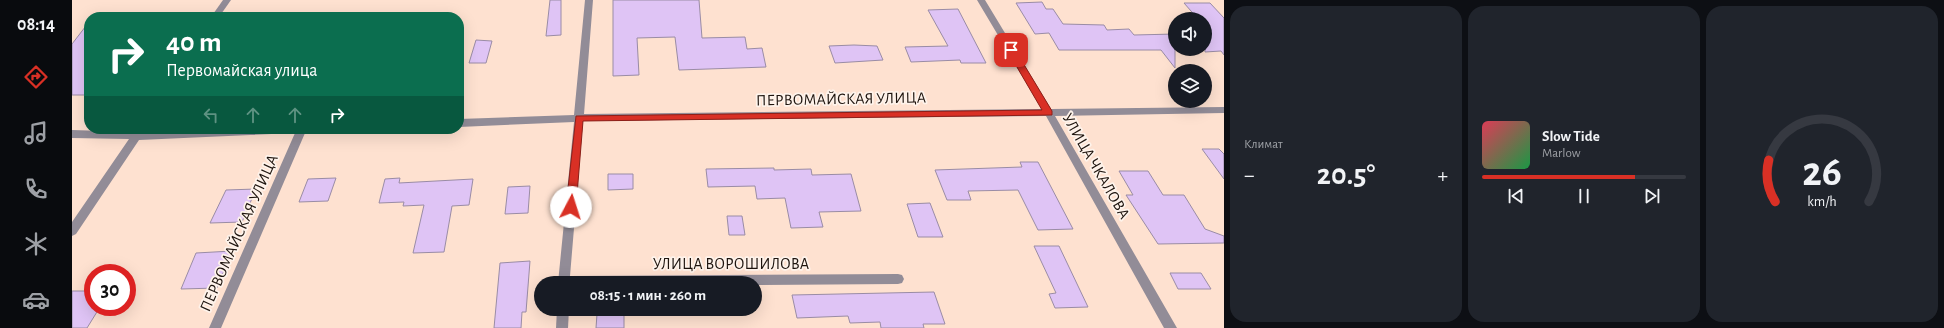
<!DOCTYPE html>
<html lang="ru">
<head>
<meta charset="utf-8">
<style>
  body { margin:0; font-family:"Alegreya Sans",sans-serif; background:#20242c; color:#f1f3f6; height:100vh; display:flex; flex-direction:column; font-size:15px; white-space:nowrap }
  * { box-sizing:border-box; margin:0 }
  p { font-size:13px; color:#9ea1a6 }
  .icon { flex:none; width:22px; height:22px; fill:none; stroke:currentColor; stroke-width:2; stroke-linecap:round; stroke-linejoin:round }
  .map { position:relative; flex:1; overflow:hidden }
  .sheet { display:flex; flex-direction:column; gap:6px; padding:6px; background:#0d0f14; width:720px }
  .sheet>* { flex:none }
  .guide { position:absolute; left:12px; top:12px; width:380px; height:122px; border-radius:16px; box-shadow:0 4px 16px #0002; background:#0b6e4f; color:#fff; overflow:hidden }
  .controls { position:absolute; left:1096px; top:12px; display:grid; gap:8px }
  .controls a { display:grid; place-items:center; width:44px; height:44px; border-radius:50%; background:#171b24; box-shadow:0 4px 16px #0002; font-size:20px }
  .speed { position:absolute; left:12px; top:264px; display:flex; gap:8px; font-size:20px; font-weight:700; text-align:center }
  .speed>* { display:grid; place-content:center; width:52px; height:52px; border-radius:50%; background:#171b24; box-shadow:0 4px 16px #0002; line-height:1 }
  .speed .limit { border:6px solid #d22; background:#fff; color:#111 }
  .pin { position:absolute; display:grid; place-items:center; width:34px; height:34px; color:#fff; margin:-17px; border-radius:8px; box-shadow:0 2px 6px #0006 }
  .me { position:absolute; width:44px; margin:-22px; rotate:5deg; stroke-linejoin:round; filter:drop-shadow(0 0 3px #0008) }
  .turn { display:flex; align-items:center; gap:14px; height:84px; padding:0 16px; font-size:18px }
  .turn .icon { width:52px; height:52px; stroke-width:2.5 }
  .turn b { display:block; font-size:28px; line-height:34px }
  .lanes { display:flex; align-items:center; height:38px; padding:0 16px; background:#0003; justify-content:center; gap:20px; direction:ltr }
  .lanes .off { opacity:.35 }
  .big { font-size:30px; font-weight:700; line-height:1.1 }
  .sheet .widget { flex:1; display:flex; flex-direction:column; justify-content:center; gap:6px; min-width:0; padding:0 14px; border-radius:16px; background:#20242c }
  .sheet .dial { align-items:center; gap:0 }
  .dial svg { height:104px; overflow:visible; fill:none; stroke:#363941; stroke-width:7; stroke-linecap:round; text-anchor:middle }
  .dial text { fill:#f1f3f6; stroke:none }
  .song { display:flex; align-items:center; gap:12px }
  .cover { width:48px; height:48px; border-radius:6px; background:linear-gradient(135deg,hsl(350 70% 55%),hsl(140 70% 35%)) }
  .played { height:4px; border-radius:2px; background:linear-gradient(90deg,#d93025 75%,#363941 75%) }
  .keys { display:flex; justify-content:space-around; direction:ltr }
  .heat { display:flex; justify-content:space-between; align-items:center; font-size:22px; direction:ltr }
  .sheet .tiles { flex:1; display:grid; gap:6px; grid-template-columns:repeat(3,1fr) }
  .trip { position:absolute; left:462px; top:276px; width:228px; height:40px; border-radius:20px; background:#171b24; box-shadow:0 4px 16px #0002; font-weight:700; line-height:40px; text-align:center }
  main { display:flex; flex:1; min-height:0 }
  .tabs { display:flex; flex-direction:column; width:72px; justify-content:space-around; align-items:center; background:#090b0e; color:#9ea1a6 }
  .tabs .icon { width:28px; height:28px }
  .tabs .active { color:#d93025 }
  .tabs b { font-size:18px; color:#f1f3f6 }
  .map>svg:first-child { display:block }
  .building { fill:#dfc4f5; stroke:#9a8ca5 }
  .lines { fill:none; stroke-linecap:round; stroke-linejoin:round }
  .minor { fill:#928c97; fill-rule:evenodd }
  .route { fill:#d93025; stroke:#8d1f18 }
  .labels { text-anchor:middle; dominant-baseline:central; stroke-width:3.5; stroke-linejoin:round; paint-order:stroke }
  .street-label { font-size:16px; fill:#1e140e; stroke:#fef3eb }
</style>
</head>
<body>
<main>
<nav class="tabs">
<b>08:14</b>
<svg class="icon active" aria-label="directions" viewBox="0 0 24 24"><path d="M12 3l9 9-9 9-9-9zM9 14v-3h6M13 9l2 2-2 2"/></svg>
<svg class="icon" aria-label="music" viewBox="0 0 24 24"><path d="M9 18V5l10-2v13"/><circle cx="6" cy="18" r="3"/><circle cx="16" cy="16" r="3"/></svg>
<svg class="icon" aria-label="phone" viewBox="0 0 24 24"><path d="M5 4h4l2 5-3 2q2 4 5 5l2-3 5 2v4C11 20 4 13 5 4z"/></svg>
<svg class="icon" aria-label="climate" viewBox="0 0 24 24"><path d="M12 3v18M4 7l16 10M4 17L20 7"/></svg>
<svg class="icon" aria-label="car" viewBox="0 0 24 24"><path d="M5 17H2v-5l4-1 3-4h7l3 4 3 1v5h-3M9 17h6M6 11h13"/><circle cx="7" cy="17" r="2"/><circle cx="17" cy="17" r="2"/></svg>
</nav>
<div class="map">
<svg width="1152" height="328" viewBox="0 0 1152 328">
  <rect width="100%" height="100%" fill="#fee1d0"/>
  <g class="building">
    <polygon points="478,0 489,0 489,35 474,36"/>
    <polygon points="541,0 627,0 630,38 673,37 675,49 690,48 694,67 607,70 603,37 565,38 567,75 541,76"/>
    <polygon points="970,2 974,9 981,9 991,24 1032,25 1035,30 1057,29 1062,35 1103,34 1103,68 1089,50 987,50 977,33 963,34 944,3"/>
    <polygon points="1112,3 1138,3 1152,18 1152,55 1149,51 1133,52 1133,19 1126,19"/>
    <polygon points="886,9 914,63 889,63 888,60 839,62 833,47 876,46 856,10"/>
    <polygon points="17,22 17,95 0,95 0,44"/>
    <polygon points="404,40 420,41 414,63 397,63"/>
    <polygon points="782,45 805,46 811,60 763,63 757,46"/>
    <polygon points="1130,149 1147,149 1152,154 1152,179"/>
    <polygon points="948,162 966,162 1001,229 966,230 946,190 896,191 899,200 875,200 863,170 950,167"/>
    <polygon points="702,168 702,170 739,169 740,175 779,174 789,211 747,212 751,227 719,228 713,198 685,199 683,186 636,187 634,169"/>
    <polygon points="1047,171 1076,171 1091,195 1112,195 1133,229 1152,236 1152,243 1086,244 1054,195 1061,195"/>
    <polygon points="536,174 561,174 561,189 536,190"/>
    <polygon points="264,178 256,201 227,202 236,179"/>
    <polygon points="328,178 327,183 401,179 397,205 380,206 372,252 341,253 352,205 331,206 332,202 307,203 313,179"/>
    <polygon points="458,186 456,213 433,214 436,187"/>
    <polygon points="184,189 170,222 138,223 154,190"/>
    <polygon points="858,203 871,237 846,237 835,204"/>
    <polygon points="655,216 670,216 673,235 657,235"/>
    <polygon points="962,246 987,246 1016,307 983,308 977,294 984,293"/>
    <polygon points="160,251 145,288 109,289 124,253"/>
    <polygon points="458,261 454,312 450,312 449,328 422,328 428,263"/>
    <polygon points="1098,273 1129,273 1139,289 1106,289"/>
    <polygon points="0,291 21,291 21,307 28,307 15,328 0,328"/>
    <polygon points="862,292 873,324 851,324 852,328 809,328 808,322 778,323 776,316 725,318 720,295"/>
    <polygon points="552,313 552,328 524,328 525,314"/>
  </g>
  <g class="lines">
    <g class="minor">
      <polygon points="151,0 159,0 147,17 139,17"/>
      <polygon points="513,0 521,0 512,114 970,109 905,0 913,0 979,109 1152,107 1152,113 983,116 1105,328 1092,328 974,116 511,121 498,276 826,274 830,275 832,279 830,283 826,284 683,285 683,283 486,283 502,122 387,127 387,119 502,115"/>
      <polygon points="64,129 70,129 72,132 149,129 245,129 243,132 233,133 149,328 137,328 223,133 67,140 4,234 0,236 0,222 57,139 0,138 0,130 62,132"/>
      <polygon points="485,309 497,309 496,328 484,328"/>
    </g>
  </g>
  <polygon class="route" points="939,47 942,48 980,111 980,115 511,121 504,207 499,211 494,207 504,116 970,110 935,50"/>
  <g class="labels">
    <g class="street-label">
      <text transform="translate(769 99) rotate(-1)">ПЕРВОМАЙСКАЯ УЛИЦА</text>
      <text transform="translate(1024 166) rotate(60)">УЛИЦА ЧКАЛОВА</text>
      <text transform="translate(167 233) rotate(-66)">ПЕРВОМАЙСКАЯ УЛИЦА</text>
      <text x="659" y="264">УЛИЦА ВОРОШИЛОВА</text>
    </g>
  </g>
</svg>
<div class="controls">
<a><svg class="icon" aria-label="sound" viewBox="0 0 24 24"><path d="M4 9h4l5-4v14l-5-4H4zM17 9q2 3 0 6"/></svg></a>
<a><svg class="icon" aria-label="layers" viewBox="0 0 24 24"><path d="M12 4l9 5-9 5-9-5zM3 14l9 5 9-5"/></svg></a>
</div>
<div class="speed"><div class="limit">30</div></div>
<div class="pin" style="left:939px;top:50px;background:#d93025"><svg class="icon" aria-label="arrive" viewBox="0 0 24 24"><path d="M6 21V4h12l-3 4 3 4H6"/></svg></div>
<svg class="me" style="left:499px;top:207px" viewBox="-20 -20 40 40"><circle r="19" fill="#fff"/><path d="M0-13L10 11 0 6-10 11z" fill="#d93025"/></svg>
<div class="trip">08:15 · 1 мин · 260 m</div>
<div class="guide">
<div class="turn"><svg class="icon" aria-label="right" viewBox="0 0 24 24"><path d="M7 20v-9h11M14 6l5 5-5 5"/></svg><div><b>40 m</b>Первомайская улица</div></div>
<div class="lanes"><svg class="icon off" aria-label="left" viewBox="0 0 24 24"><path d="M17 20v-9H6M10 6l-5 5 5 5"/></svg><svg class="icon off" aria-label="ahead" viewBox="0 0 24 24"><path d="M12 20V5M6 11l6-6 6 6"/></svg><svg class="icon off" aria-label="ahead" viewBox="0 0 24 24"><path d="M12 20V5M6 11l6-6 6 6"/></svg><svg class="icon" aria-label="right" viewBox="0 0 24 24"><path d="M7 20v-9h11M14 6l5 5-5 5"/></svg></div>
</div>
</div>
<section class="sheet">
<div class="tiles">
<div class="widget"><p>Климат</p>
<div class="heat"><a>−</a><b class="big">20.5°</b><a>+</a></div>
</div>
<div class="widget">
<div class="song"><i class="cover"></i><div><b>Slow Tide</b><p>Marlow</p></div></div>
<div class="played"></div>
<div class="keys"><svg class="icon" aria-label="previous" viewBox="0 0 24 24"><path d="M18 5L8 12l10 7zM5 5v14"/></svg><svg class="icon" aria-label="pause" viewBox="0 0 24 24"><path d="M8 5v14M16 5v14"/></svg><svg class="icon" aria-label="next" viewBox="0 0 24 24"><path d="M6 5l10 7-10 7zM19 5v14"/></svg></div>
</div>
<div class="widget dial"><svg viewBox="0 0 100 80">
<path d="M14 69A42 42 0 1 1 86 69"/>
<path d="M14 69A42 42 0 0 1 9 37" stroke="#d93025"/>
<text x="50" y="56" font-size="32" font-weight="700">26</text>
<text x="50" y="72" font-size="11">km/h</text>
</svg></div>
</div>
</section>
</main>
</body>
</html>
